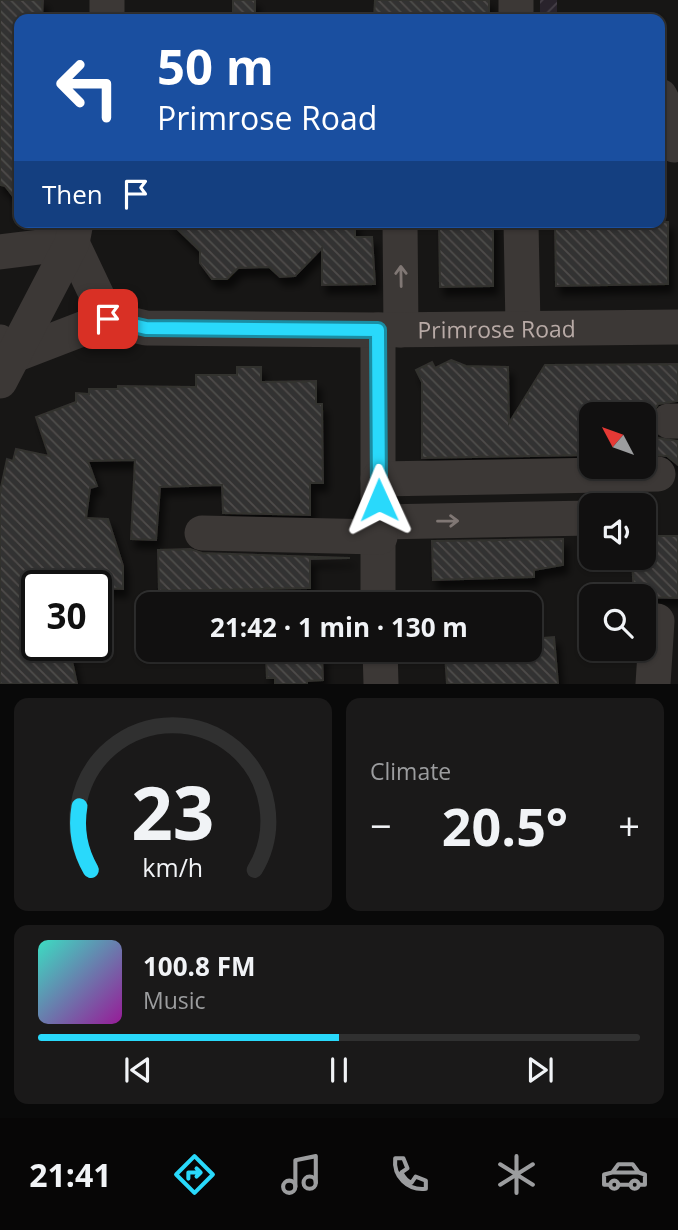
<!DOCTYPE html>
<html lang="en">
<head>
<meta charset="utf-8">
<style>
  body { margin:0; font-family:"Open Sans",sans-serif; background:#1a1919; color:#f1f3f6; height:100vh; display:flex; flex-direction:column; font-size:26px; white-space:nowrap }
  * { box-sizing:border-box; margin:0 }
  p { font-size:23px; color:#9c9d9f }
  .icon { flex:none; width:38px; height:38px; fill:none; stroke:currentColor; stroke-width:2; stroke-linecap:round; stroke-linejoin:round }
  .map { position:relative; height:684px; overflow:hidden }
  .side { display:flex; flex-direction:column; gap:14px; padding:14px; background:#090909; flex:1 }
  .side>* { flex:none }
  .banner { position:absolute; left:14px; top:14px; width:651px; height:214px; border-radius:14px; box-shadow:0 2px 5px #0004,0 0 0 2px #303030; background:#1a4fa0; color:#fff; overflow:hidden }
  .needle { width:46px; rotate:311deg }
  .fabs { position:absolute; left:579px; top:402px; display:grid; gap:14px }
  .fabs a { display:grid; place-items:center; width:77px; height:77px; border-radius:14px; background:#111010; box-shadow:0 2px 5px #0004,0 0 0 2px #303030; font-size:35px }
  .speed { position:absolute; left:21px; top:570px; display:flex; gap:14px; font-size:35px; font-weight:700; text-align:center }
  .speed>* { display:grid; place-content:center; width:91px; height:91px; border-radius:50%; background:#111010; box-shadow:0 2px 5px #0004,0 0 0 2px #303030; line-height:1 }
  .speed .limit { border:4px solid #111; border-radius:10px; background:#fff; color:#111 }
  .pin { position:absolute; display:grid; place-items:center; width:60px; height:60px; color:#fff; margin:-30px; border-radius:14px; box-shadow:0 4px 10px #0006 }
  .me { position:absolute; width:77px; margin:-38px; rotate:359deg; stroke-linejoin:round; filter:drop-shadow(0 0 5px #0008) }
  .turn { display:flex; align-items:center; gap:24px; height:147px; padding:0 28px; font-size:32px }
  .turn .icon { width:91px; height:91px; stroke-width:2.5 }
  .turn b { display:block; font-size:49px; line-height:60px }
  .then { display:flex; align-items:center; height:66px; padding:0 28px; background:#0003; gap:14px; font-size:26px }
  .big { font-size:52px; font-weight:700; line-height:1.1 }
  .side .card { flex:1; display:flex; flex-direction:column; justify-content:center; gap:10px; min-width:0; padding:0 24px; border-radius:14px; background:#1a1919 }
  .side .dial { align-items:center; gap:0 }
  .dial svg { height:182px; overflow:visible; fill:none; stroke:#303030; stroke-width:7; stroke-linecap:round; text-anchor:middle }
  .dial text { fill:#f1f3f6; stroke:none }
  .song { display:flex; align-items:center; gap:21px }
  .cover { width:84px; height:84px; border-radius:10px; background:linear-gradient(135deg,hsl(170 70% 55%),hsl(300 70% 35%)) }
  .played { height:7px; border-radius:4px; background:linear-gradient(90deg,#29d9fb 50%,#303030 50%) }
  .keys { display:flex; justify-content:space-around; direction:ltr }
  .heat { display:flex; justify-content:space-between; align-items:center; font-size:38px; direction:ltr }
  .side .tiles { flex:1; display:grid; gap:14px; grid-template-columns:1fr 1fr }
  .card:last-child { grid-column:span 2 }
  .trip { position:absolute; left:136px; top:592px; width:406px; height:70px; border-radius:14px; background:#111010; box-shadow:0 2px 5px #0004,0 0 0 2px #303030; font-weight:700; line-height:70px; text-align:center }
  .dock { display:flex; height:112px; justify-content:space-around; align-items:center; background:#070606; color:#9c9d9f }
  .dock .icon { width:49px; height:49px }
  .dock .on { color:#29d9fb }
  .dock b { font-size:32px; color:#f1f3f6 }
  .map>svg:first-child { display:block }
  .garden { fill:url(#garden-furrows) }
  .building { fill:url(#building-back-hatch); stroke:#33312f; stroke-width:2; filter:url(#shadow) }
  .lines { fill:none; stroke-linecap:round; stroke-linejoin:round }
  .minor { stroke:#3c3836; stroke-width:35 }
  .oneway { stroke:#807774 }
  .route-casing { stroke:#1b8da3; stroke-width:18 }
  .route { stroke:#29d9fb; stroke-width:12 }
  .labels { text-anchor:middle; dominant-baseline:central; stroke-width:7; stroke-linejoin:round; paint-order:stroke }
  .street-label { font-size:23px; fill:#b8aaa6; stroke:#121110 }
</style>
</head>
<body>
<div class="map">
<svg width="678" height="684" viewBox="0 0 678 684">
  <defs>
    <pattern id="garden-furrows" width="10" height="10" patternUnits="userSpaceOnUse" patternTransform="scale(1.75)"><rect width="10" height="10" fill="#29232c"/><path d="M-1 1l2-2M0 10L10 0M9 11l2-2" fill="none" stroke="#464048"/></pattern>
    <pattern id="building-back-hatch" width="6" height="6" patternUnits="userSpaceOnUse" patternTransform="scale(1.75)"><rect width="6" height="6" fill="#333130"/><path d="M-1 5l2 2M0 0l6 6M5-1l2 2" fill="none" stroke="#4e4c4b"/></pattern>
    <filter id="shadow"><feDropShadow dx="4.5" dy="8" stdDeviation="3.5" flood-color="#0009"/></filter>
  </defs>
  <rect width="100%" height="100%" fill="#171615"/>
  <rect class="garden" x="540" y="0" width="17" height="19"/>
  <g class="building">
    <polygon points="0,0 43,0 42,19 19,19 19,204 5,186 0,185"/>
    <rect x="233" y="0" width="22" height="19"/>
    <polygon points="375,0 489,0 489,19 374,19"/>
    <polygon points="170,222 355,222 355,237 372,237 375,284 322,285 322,248 295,276 280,277 269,267 238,268 227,279 212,279 200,263 200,251"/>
    <polygon points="439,222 493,222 493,286 440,287"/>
    <polygon points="555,222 668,222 668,284 556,286"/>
    <polygon points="451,360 466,366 508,367 509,423 545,365 678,364 678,401 658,404 649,420 651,430 658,438 678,441 678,465 667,456 644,454 644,415 592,415 592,455 422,458 422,382 416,370 432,362 435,368"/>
    <polygon points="237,367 261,367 261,382 316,381 316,404 322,404 323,483 310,483 310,515 223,513 222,485 160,487 156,540 131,539 135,460 88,461 97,486 90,488 86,518 108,519 123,566 123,589 37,586 37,648 69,647 77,684 0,684 0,492 7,459 13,461 16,449 49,456 36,417 76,402 76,393 89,394 89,389 118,389 118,386 196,387 196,375 237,375"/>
    <polygon points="644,536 678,536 678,598 634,597 632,558 644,558"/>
    <polygon points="563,539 563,565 534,570 534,577 433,580 432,541"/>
    <polygon points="190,549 202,553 350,558 310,559 310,588 159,591 158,550"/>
    <polygon points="554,637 558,684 447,684 445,654 530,649 530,639"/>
    <polygon points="322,654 323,680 307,681 307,684 275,684 275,678 267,678 266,657"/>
  </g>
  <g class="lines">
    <g class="minor">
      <polyline points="107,0 107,19"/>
      <polyline points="516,0 516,19"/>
      <polyline points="660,96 671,118 674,145"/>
      <polyline points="400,222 401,330"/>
      <polyline points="521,222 523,327"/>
      <polyline points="0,252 72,243 108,319"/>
      <polyline points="378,330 378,604"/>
      <path id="s1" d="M0,342L12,356L108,319L146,328L378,330L678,327"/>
      <polyline points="0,381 72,243 76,222"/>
      <polyline points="669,421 678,421"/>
      <polyline points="378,479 658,474"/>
      <polyline points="380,522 592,518"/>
      <polyline points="202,533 380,537"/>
      <polyline points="380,649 381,684"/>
      <polyline points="653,684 657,621"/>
    </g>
  </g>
  <defs><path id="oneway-shaft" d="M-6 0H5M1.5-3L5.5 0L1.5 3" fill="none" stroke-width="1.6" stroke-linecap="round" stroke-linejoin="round" transform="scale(1.75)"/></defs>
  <g class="oneway">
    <use href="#oneway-shaft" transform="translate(401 276) rotate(-91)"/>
    <use href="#oneway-shaft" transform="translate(448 521) rotate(-1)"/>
  </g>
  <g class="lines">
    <g class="route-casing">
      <polyline id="route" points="108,319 146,328 378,330 379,500"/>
    </g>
    <use href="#route" class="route"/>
  </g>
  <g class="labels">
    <g class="street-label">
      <text stroke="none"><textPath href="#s1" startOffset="511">Primrose Road</textPath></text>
    </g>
  </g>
</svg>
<div class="fabs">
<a><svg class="needle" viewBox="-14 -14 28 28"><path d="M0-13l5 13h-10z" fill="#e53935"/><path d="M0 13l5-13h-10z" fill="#9c9d9f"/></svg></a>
<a><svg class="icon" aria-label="sound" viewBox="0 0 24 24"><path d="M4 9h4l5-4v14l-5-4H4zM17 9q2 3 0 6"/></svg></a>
<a><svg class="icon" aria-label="search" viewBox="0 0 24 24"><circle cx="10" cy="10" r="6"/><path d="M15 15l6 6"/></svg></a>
</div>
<div class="speed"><div class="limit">30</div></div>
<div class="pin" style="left:108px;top:319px;background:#d93025"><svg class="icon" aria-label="arrive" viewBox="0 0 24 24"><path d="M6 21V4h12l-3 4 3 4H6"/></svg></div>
<svg class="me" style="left:379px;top:500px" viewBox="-20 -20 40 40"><path d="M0-17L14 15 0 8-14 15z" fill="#29d9fb" stroke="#fff" stroke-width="4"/></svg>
<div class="trip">21:42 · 1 min · 130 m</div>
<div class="banner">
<div class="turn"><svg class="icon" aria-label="left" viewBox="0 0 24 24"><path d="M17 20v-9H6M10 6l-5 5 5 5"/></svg><div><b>50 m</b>Primrose Road</div></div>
<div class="then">Then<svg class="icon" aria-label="arrive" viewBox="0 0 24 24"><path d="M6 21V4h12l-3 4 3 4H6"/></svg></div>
</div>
</div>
<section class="side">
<div class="tiles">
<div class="card dial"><svg viewBox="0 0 100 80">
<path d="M14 69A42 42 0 1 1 86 69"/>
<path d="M14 69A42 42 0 0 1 9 41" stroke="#29d9fb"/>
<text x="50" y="56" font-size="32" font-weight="700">23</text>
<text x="50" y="72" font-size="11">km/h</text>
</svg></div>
<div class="card"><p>Climate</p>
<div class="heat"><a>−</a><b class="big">20.5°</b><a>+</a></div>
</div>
<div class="card">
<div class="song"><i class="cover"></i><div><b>100.8 FM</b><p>Music</p></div></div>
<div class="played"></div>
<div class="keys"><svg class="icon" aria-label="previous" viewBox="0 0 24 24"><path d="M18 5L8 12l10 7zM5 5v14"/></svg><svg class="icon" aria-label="pause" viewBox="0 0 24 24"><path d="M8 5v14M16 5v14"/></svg><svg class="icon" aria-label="next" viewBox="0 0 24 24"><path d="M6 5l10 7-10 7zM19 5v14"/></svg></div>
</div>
</div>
</section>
<nav class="dock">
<b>21:41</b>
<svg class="icon on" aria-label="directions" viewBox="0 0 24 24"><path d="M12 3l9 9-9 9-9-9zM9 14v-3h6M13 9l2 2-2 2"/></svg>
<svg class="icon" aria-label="music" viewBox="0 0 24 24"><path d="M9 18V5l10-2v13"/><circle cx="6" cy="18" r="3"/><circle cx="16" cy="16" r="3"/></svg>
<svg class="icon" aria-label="phone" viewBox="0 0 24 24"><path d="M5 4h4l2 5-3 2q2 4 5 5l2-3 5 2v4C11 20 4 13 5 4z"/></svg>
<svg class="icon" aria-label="climate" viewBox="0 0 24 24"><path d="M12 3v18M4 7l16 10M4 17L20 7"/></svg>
<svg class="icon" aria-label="car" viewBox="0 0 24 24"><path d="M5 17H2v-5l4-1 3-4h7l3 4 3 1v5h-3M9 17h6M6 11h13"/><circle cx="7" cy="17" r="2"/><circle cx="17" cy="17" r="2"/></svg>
</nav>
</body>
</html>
